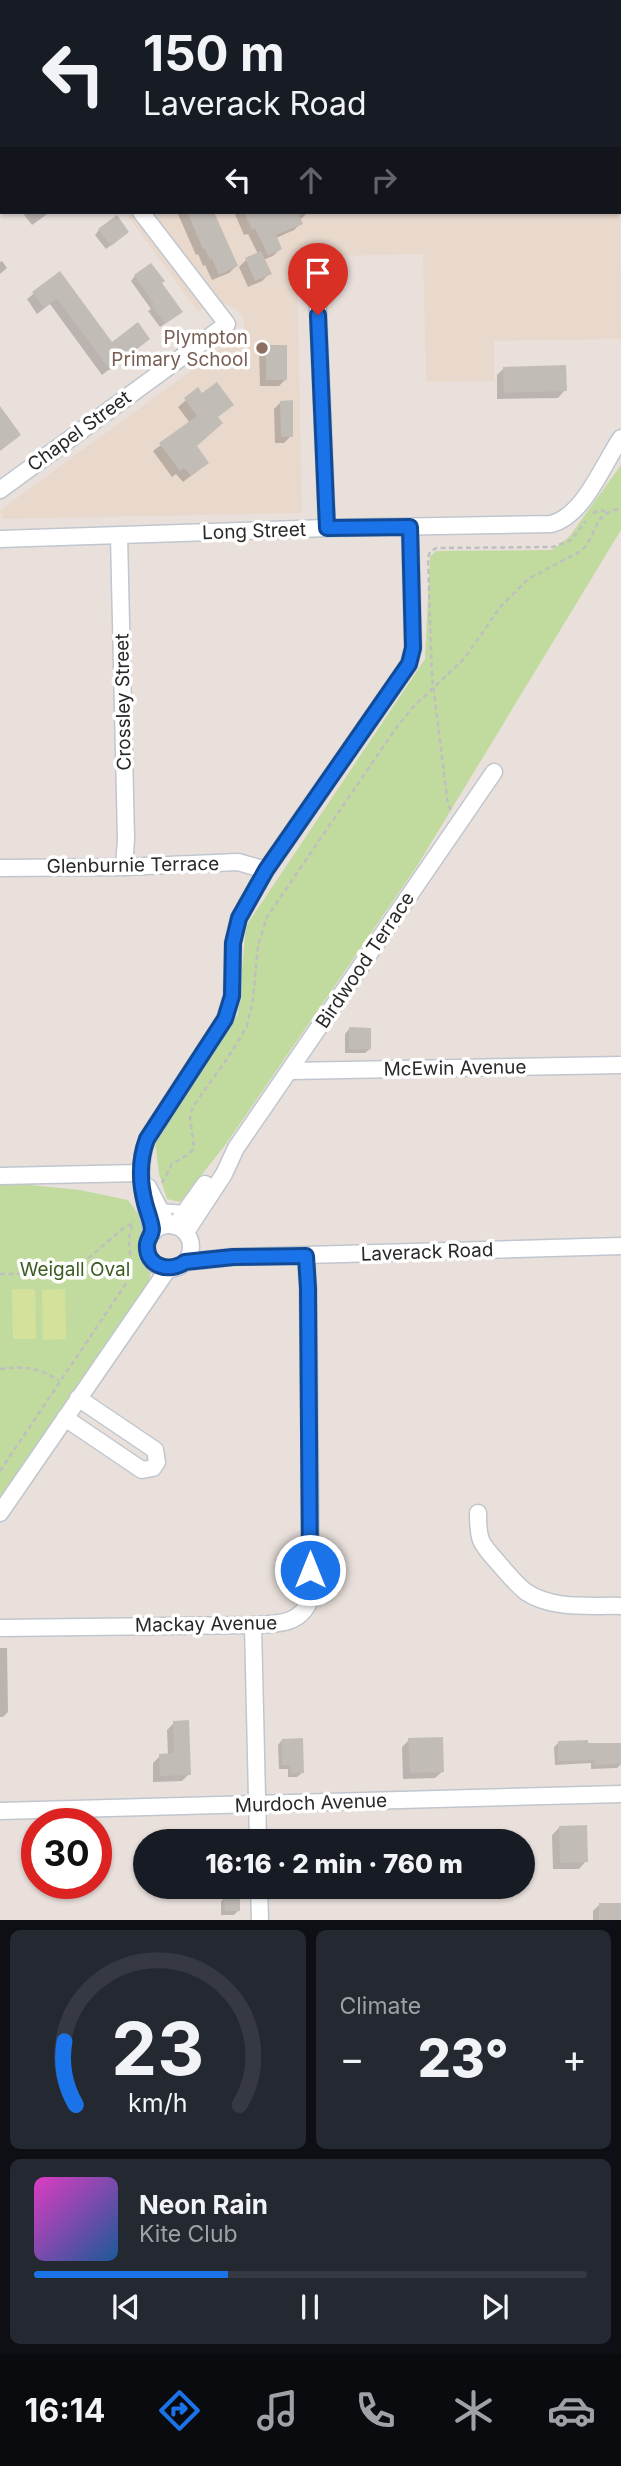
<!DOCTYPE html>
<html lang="en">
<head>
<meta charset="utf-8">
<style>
  body { margin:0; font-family:Inter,sans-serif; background:#242831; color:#f1f3f6; height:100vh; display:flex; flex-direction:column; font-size:26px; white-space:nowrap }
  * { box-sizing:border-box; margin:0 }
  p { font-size:23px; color:#9ea1a6 }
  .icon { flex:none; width:38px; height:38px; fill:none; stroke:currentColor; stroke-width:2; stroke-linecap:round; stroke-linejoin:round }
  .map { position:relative; height:1920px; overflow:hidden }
  .drawer { display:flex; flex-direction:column; gap:10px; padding:10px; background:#0d0f14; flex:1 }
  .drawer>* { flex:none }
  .banner { position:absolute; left:0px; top:0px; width:621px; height:214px; box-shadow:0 2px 5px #0004; background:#171b24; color:#f1f3f6; overflow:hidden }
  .speed { position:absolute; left:21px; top:1808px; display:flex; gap:14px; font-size:35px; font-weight:700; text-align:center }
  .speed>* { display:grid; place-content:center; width:91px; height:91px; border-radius:50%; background:#171b24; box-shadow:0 2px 5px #0004; line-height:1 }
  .speed .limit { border:10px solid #d22; background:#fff; color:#111 }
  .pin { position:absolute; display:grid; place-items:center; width:60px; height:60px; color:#fff; margin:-72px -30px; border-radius:50% 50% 50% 0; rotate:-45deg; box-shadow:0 0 7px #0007 }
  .pin .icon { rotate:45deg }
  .me { position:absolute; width:77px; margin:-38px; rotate:0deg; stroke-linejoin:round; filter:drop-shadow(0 0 5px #0008) }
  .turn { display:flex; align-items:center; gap:24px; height:147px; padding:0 28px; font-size:32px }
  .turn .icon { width:91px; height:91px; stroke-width:2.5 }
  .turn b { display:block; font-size:49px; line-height:60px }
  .lanes { display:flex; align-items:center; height:66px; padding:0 28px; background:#0003; justify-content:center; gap:35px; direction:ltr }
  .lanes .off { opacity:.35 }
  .big { font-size:52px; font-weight:800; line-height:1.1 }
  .drawer .card { flex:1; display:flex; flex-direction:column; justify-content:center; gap:10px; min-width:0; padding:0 24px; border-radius:10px; background:#242831 }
  .drawer .dial { align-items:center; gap:0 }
  .dial svg { height:182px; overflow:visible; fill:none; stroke:#363941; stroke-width:7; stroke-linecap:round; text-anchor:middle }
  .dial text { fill:#f1f3f6; stroke:none }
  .song { display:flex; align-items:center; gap:21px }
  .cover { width:84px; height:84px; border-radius:10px; background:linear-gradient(135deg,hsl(310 70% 55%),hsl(210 70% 35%)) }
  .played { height:7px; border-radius:4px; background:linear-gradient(90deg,#1a73e8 35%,#363941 35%) }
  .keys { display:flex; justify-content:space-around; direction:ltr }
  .heat { display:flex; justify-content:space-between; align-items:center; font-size:38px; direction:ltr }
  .drawer .tiles { flex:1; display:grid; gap:10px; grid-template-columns:1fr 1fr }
  .card:last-child { grid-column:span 2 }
  .trip { position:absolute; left:133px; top:1829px; width:402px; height:70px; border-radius:35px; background:#171b24; box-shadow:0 2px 5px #0004; font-weight:800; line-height:70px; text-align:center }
  .tabs { display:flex; height:112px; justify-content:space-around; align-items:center; background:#090b0e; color:#9ea1a6 }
  .tabs .icon { width:49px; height:49px }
  .tabs .active { color:#1a73e8 }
  .tabs b { font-size:32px; color:#f1f3f6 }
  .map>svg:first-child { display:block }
  .education { fill:#e9d9cd }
  .green { fill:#c1db9e }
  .pitch { fill:#d4e19a }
  .shadow { fill:#0003 }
  .building { fill:#c2bcb7 }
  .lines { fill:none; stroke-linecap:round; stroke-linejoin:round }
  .service-casing { stroke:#c0c6ce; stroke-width:11 }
  .minor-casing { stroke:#c0c6ce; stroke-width:19 }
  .trunk-casing { stroke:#bfbfbf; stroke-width:28 }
  .path { stroke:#bfbfbf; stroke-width:2.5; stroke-dasharray:5 3.5; stroke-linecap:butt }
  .service { stroke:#fff; stroke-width:8 }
  .minor { stroke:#fff; stroke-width:16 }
  .trunk { stroke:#e79266; stroke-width:24 }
  .route-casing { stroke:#114b97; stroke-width:18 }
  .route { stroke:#1a73e8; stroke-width:12 }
  .education-dot { fill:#8d6e63; stroke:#fff; stroke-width:2.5 }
  .labels { text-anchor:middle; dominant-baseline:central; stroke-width:7; stroke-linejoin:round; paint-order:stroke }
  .education-label { font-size:19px; fill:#785e54; stroke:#fff; text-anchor:end }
  .street-label { font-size:19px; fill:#292929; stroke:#fff }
  .park-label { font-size:19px; fill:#3c5d21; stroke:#fff }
</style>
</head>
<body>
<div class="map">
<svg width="621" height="1920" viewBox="0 0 621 1920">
  <rect width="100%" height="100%" fill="#e9e0dc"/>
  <polygon class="education" points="620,175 621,339 494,341 494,381 426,382 423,254 297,257 302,513 3,519 0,510 221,349 234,346 244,337 244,320 237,309 216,301 198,312 125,212 620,212"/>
  <g class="green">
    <polygon points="621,465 621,530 417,866 226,1144 180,1202 167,1199 159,1174 155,1142 238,1014 246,926 425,659 430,557 436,551 552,550 569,537"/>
    <path d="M0,1182L80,1190L128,1200L152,1233C147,1245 146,1250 153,1262L145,1302L0,1513Z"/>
  </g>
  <g class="pitch">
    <polygon points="12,1289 35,1289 36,1339 13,1339"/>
    <polygon points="65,1289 66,1339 43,1340 42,1290"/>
  </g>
  <g class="shadow">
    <polygon points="167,0 193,0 164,2"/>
    <polygon points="207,0 225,0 222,2"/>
    <polygon points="22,212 50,212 32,225"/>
    <polygon points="177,212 212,212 236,266 229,273 212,280 205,265 203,266 198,254 196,255"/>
    <polygon points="234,212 308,212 300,220 301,223 294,230 276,238 280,249 273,256 263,260 269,274 262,281 248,287 239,267 246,260 258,254 248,234 244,235"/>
    <polygon points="99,230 123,236 106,249 95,235"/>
    <polygon points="2,261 7,268 0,274 0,262"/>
    <polygon points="59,274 112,345 148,339 102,375 50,304 37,314 27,299"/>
    <polygon points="135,276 160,284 176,316 160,327 148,311 151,309 131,281"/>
    <polygon points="266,347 286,379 279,386 260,386 259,354"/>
    <polygon points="504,368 565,390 558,398 497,399 497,375"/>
    <polygon points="198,390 217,417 195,447 200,469 183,482 176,474 172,477 153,451 190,423 178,407"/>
    <polygon points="281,402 291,436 284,443 275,443 274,409"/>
    <polygon points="349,1029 370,1049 365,1053 345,1053 345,1034"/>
    <polygon points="0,1648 7,1648 8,1712 3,1717 0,1717"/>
    <polygon points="174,1723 189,1774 182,1781 153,1782 153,1763 160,1756 168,1755 167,1730"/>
    <polygon points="282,1740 302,1773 297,1777 288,1777 288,1769 279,1769 278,1745"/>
    <polygon points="409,1740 443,1771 435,1778 403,1779 402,1747"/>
    <polygon points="558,1743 621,1745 621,1764 617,1768 591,1769 591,1763 555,1765 554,1747"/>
    <polygon points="559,1828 586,1861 579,1869 553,1869 552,1835"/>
    <polygon points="225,1897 238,1911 234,1915 221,1915 221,1902"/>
    <polygon points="621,1904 621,1920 593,1920 593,1911 599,1905"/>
  </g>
  <g class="building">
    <polygon points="187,212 214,212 238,266 219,275 212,259 210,260 205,249 203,249"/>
    <polygon points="244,212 298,212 303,224 276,235 282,249 268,256 255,228 252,230"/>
    <polygon points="117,215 129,232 111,246 98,229"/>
    <polygon points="261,251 272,274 255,281 245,258"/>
    <polygon points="151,263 165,281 162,283 183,312 165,324 152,306 154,304 134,275"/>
    <polygon points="60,271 112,342 138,322 150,339 110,370 57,299 44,308 32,292"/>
    <rect x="266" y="345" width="21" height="35"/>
    <polygon points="566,365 567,391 504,393 503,367"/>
    <polygon points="217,382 234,405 218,417 223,423 197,446 209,463 191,476 184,468 180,471 159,443 197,416 184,398 198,387 202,393"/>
    <polygon points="293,400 293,437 281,437 280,401"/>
    <polygon points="0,406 21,435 0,451"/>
    <polygon points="349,1027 371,1028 371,1049 349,1049"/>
    <polygon points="189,1720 191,1775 160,1776 159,1754 174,1753 173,1721"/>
    <polygon points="443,1737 444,1772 410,1773 408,1738"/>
    <polygon points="303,1738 304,1773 291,1773 291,1765 282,1765 282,1739"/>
    <polygon points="588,1740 588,1743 621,1743 621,1764 595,1765 595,1760 558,1761 558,1741"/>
    <polygon points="587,1825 588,1862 560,1863 559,1826"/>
    <polygon points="240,1895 240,1911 225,1911 224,1896"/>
    <rect x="599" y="1903" width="22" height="17"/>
  </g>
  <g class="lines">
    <g class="service-casing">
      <polyline id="service" points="159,1208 186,1210"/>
    </g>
    <g class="minor-casing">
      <g id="minor">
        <polyline points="311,0 311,2"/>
        <polyline points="620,68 621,68"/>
        <polyline points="316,262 327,528"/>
        <polyline points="0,490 227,324 141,212"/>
        <polyline points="119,536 126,839 124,867"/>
        <path d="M0,539L327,528L551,524C584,516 603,464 621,438"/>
        <polyline points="0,868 124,867 238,862 266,870"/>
        <polyline points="290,1071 621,1065"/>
        <polyline points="0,1176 140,1173"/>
        <polyline points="148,1187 168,1225"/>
        <circle cx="169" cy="1247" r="22"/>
        <polyline points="175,1226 205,1184"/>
        <polyline points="186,1232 224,1174 236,1148 494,772"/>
        <path d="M152,1233C144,1198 135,1173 147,1139L225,1019L232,996L233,943L239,918L266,870L409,664L413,648L410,527"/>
        <polyline points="185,1262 233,1257 621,1246"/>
        <polyline points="65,1418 142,1470 153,1468 157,1462 155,1450 78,1398"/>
        <polyline points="0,1513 168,1269"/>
        <path d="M478,1513C478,1543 481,1543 500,1565C508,1574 516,1584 526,1592C553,1610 590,1605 621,1606"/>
        <polyline points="253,1625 258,1841"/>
        <path d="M0,1628L253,1625C277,1624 303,1625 311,1596L308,1288L306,1256"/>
        <polyline points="0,1811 621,1794"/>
        <polyline points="259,1886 260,1920"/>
      </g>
    </g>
    <g class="trunk-casing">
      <g id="trunk">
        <polyline points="6,2 9,0"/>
        <polyline points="72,2 75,0"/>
        <polyline points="0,54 2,52"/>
      </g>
    </g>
    <g class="path">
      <polyline points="593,513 601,510 606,512"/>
      <polyline points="451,810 448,805 432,677 428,558 430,552 436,548 553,547 571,540 586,521"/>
      <path d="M162,1183L172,1164L189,1154L194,1148L190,1116L194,1105L229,1056L247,1026L253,1000L258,945L267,917L396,728L413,707L465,658L500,607L528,579L581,551C598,535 593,511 621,509"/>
      <polyline points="0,1274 71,1273 126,1226 132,1224"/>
      <path d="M0,1369C24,1366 39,1367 59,1381"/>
      <polyline points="0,1471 125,1285 131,1267 129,1238 133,1221"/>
    </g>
    <use href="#service" class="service"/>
    <use href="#minor" class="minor"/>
    <use href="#trunk" class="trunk"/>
  </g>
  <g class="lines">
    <g class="route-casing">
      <path id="route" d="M310,1570L308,1288L306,1256L233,1257L185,1262C170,1273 145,1267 147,1244C148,1238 152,1235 152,1229C151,1220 147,1211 145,1203C139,1180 139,1160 147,1139L225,1019L232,996L233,943L239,918L266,870L409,664L413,648L410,527L327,528L318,315"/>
    </g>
    <use href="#route" class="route"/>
  </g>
  <circle class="education-dot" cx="262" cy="348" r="7"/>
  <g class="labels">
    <g class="education-label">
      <text x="248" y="337">Plympton<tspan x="248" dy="22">Primary School</tspan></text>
    </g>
    <g class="street-label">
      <text transform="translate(79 431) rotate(-36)">Chapel Street</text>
      <text transform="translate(254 531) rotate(-2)">Long Street</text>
      <text transform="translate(123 702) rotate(-91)">Crossley Street</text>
      <text transform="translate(133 865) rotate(-1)">Glenburnie Terrace</text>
      <text transform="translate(365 960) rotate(-56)">Birdwood Terrace</text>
      <text transform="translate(455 1068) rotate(-1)">McEwin Avenue</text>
      <text transform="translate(427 1252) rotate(-2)">Laverack Road</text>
      <text transform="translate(206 1624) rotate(-1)">Mackay Avenue</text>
      <text transform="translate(311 1803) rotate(-2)">Murdoch Avenue</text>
    </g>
    <g class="park-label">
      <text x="75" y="1269">Weigall Oval</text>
    </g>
  </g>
</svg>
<div class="speed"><div class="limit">30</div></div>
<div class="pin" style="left:318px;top:315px;background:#d93025"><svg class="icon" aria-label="arrive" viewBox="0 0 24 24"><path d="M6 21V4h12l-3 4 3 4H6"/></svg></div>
<svg class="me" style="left:310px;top:1570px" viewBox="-20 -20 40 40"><circle r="17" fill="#1a73e8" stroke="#fff" stroke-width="3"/><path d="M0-11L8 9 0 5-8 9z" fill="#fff"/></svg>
<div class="trip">16:16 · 2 min · 760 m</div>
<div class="banner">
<div class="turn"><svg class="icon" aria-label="left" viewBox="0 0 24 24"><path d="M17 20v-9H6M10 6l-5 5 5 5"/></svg><div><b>150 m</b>Laverack Road</div></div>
<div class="lanes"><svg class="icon" aria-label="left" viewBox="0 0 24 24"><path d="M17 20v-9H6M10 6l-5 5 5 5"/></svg><svg class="icon off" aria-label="ahead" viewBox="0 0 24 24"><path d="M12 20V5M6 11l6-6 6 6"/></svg><svg class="icon off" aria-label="right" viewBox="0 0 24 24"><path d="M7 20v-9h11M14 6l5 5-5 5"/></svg></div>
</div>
</div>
<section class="drawer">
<div class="tiles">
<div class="card dial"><svg viewBox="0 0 100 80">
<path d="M14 69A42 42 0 1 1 86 69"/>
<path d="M14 69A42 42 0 0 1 9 41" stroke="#1a73e8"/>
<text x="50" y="56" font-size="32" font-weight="700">23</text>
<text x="50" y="72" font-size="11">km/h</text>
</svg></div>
<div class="card"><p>Climate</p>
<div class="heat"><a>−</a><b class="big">23°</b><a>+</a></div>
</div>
<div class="card">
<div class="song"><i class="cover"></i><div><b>Neon Rain</b><p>Kite Club</p></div></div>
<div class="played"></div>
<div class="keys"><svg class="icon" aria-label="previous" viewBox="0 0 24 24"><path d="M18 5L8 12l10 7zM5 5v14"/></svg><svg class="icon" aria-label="pause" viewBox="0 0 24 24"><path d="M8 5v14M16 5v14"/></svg><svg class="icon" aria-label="next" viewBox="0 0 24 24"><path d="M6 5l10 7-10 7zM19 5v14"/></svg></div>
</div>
</div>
</section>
<nav class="tabs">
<b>16:14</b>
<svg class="icon active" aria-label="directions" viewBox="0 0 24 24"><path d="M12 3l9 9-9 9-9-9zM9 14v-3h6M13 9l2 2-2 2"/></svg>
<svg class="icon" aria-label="music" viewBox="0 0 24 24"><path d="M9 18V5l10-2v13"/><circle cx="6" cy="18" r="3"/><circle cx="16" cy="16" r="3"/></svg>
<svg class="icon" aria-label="phone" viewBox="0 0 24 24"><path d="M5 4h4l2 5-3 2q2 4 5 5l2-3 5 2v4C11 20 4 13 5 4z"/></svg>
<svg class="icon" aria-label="climate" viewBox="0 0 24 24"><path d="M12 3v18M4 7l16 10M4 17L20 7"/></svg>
<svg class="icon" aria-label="car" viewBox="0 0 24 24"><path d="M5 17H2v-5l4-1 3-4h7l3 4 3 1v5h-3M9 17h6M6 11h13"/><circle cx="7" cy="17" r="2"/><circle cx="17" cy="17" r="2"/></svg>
</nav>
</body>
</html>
